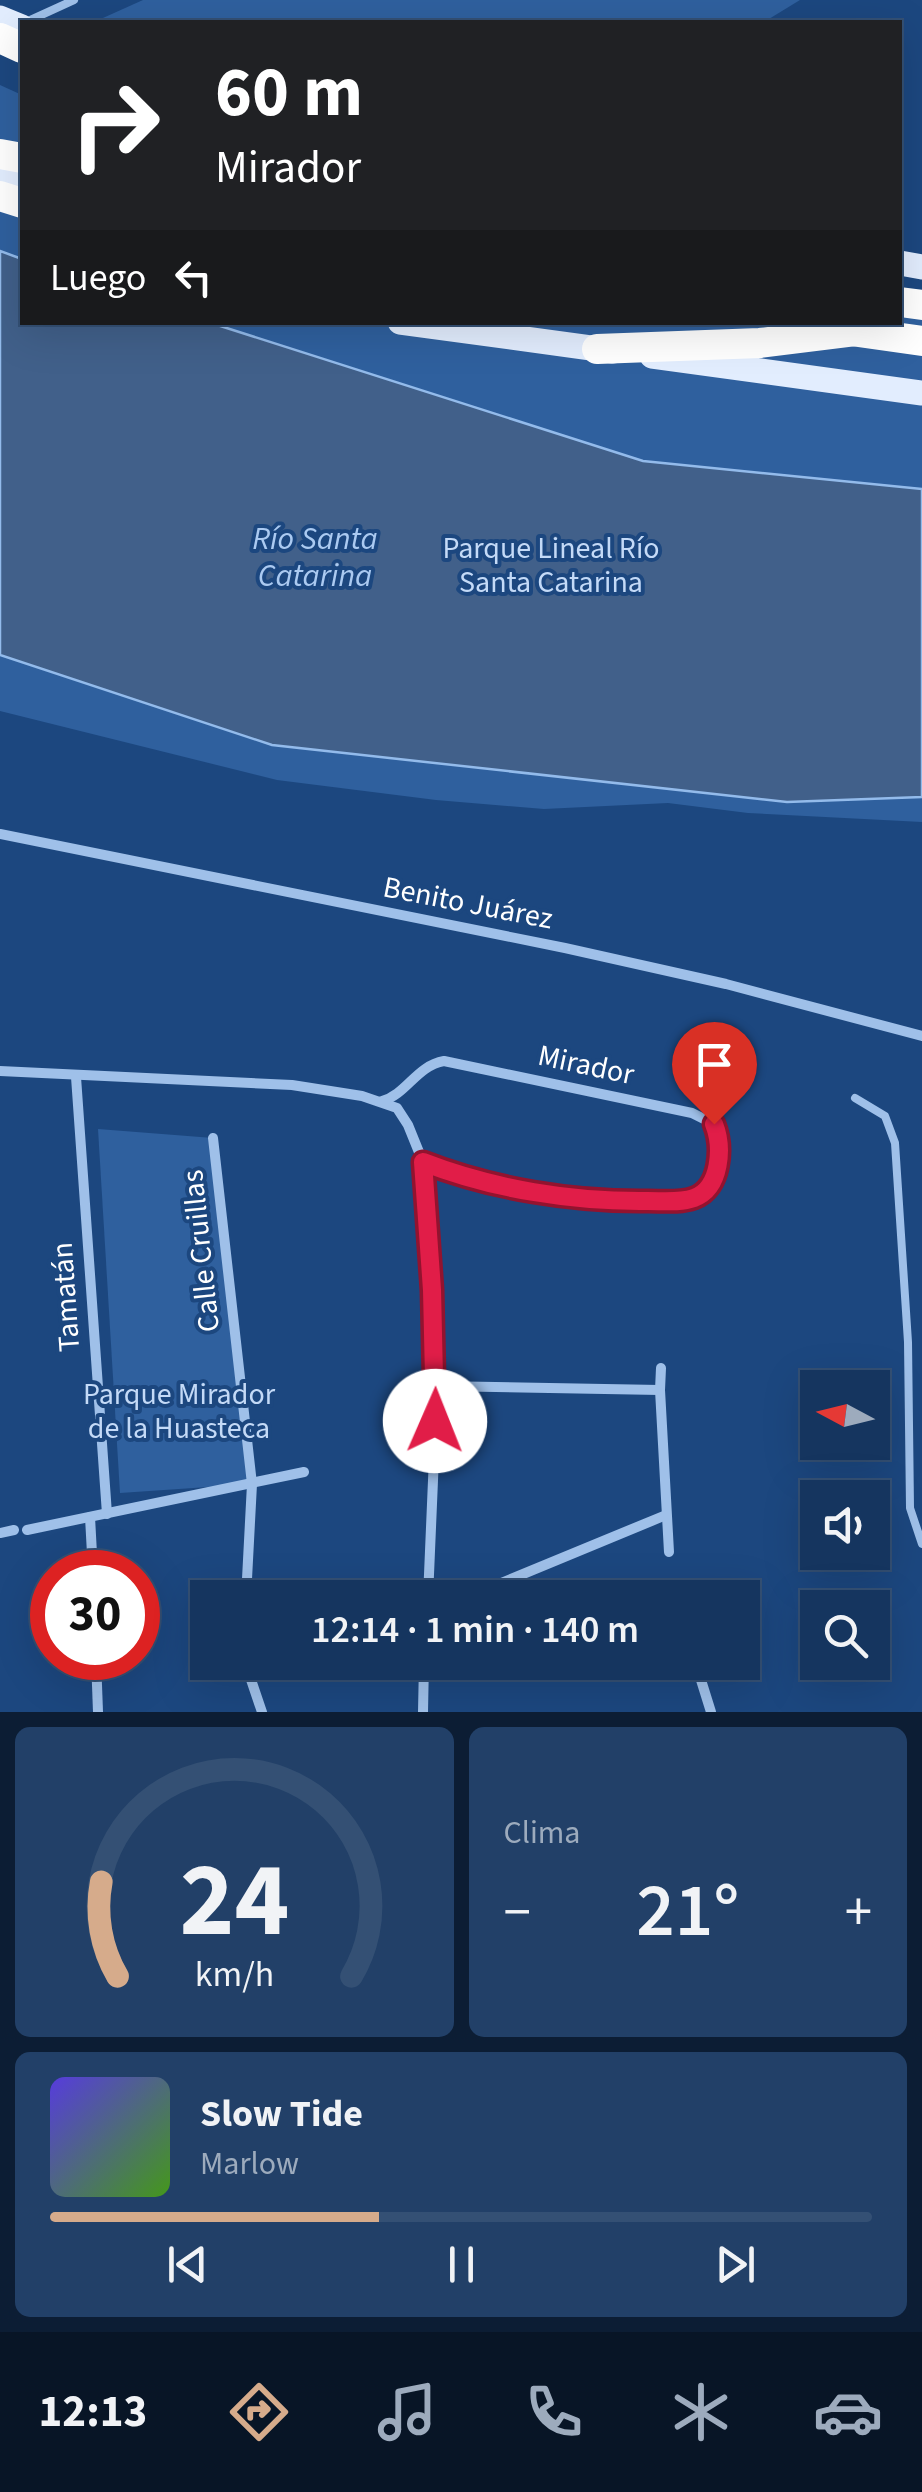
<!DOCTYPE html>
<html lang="es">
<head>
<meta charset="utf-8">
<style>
  body { margin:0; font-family:"Source Sans 3",sans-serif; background:#224068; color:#f1f3f6; height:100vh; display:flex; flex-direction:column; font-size:38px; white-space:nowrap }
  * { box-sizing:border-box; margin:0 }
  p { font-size:32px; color:#9dabbd }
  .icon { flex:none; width:55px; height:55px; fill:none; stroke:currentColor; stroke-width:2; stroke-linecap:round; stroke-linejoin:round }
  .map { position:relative; height:1712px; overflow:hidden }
  .drawer { display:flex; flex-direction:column; gap:15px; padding:15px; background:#0c1d34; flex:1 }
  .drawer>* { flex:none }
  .guide { position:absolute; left:20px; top:20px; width:882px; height:305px; border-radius:0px; box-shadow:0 10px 40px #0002,0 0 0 2px #345074; background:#202124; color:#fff; overflow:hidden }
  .needle { width:65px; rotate:277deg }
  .tools { position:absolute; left:800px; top:1370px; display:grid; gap:20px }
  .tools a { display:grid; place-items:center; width:90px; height:90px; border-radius:0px; background:#15355f; box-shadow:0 10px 40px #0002,0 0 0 2px #345074; font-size:50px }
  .speed { position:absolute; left:30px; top:1550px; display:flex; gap:20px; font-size:50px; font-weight:700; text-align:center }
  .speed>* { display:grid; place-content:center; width:130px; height:130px; border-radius:50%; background:#15355f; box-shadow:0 10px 40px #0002,0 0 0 2px #345074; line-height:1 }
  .speed .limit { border:15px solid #d22; background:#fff; color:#111 }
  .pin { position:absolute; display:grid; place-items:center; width:85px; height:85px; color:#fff; margin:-102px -42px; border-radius:50% 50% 50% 0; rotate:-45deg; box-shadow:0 0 10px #0007 }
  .pin .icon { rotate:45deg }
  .me { position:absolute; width:110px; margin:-55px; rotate:1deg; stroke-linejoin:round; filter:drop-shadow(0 0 8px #0008) }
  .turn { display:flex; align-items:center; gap:35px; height:210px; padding:0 30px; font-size:45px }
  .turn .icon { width:130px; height:130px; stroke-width:2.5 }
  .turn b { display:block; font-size:70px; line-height:85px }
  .then { display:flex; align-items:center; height:95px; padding:0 30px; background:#0003; gap:20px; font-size:38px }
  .big { font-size:75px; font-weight:600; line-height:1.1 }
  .drawer .widget { flex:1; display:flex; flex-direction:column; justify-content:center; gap:15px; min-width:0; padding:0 35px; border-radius:15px; background:#224068 }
  .drawer .dial { align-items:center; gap:0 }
  .dial svg { height:260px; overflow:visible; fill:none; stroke:#345074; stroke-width:7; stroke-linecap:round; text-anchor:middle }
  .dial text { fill:#f1f3f6; stroke:none }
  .song { display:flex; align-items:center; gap:30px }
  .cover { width:120px; height:120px; border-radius:15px; background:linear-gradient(135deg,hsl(250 70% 55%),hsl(100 70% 35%)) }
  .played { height:10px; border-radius:5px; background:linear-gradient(90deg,#d6ab8b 40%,#345074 40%) }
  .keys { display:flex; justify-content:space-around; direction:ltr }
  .heat { display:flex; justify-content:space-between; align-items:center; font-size:55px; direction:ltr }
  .drawer .tiles { flex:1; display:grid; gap:15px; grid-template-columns:1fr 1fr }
  .widget:last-child { grid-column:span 2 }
  .trip { position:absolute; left:190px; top:1580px; width:570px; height:100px; border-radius:0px; background:#15355f; box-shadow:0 10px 40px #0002,0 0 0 2px #345074; font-weight:600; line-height:100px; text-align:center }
  .tab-bar { display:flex; height:160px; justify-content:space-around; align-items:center; background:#081526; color:#9dabbd }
  .tab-bar .icon { width:70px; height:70px }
  .tab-bar .current { color:#d6ab8b }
  .tab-bar b { font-size:45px; color:#f1f3f6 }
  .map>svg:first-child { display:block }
  .green { fill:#2f609e }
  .water { fill:#41608a; stroke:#93bbeb; stroke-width:2.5 }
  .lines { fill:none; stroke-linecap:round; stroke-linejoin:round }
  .service { stroke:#9fc0e9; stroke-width:8 }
  .minor { stroke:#9fc0e9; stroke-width:10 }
  .primary { stroke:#e2edfe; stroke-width:25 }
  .motorway { stroke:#fff; stroke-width:30 }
  .route-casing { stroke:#92132f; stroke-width:25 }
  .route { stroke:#e11d48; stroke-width:18 }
  .labels { text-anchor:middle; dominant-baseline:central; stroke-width:8; stroke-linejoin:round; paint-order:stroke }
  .park-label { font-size:30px; fill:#c4daf7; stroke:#1c477f }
  .street-label { font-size:30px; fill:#fff; stroke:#1c477f }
  .water-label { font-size:32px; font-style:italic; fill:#abcaf1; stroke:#1c477f }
</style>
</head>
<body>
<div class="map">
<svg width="922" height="1712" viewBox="0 0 922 1712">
  <rect width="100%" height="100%" fill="#1c477f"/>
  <g class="green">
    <polygon points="143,0 800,0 764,22 94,22"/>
    <polygon points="0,85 22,95 22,322 900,322 900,315 922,317 922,822 748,813 668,803 544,809 436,800 277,780 0,711"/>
    <polygon points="98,1129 213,1138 252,1484 120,1493"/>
  </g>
  <polygon class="water" points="0,251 22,259 22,322 211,323 643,461 922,489 922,797 787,802 272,745 0,655"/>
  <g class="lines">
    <g class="service">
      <polyline points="26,22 74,0"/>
      <polyline points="855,1098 885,1116 895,1143 908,1342 910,1508 922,1544"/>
    </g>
    <g class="minor">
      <polyline points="0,834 565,948 726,984 922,1036"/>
      <polyline points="0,1071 292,1085 362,1096 397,1108 408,1125 423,1162 432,1290 437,1386 428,1598"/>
      <polyline points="76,1077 107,1514"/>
      <path d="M382,1101C407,1094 416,1066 444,1061L692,1113L714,1124C723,1147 721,1188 694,1198C680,1203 663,1201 648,1201C573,1202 493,1189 423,1162"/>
      <polyline points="213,1138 252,1484 246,1598"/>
      <polyline points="661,1368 660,1390 669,1552"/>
      <polyline points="437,1386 660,1390"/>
      <polyline points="90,1517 93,1572"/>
      <polyline points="27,1530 304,1472"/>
      <polyline points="0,1533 14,1530"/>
      <polyline points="465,1598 666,1515"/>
      <polyline points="96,1658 98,1712"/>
      <polyline points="245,1662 262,1712"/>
      <polyline points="696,1664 711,1712"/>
      <polyline points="423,1712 424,1662"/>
    </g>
    <g class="primary">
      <polyline points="0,18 22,27"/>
      <polyline points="0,163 22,196"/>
      <polyline points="900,263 922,267"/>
      <polyline points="400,322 613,351"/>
      <polyline points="652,356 922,393"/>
    </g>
    <g class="motorway">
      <polyline points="0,38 22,48"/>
      <polyline points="0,154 22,158"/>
      <polyline points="0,196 22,203"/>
      <polyline points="900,302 922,305"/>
      <polyline points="837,329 922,341"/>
      <polyline points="597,349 760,343 855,331"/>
    </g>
  </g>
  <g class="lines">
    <g class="route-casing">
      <path id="route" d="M435,1421L432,1290L423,1162C492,1189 573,1202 648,1201C663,1201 680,1203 694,1198C721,1188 723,1147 714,1124"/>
    </g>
    <use href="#route" class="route"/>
  </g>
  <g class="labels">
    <g class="park-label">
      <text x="551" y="548">Parque Lineal Río<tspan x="551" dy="34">Santa Catarina</tspan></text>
      <text x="179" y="1394">Parque Mirador<tspan x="179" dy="34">de la Huasteca</tspan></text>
    </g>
    <g class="street-label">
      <text transform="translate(468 903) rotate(11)">Benito Juárez</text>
      <text transform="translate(586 1065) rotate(12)">Mirador</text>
      <text transform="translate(201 1251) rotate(-96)">Calle Cruillas</text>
      <text transform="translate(66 1297) rotate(-94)">Tamatán</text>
    </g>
    <g class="water-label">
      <text x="315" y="539">Río Santa<tspan x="315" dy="37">Catarina</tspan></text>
    </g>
  </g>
</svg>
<div class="tools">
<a><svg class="needle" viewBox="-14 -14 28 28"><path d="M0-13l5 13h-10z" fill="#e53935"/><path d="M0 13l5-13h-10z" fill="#9dabbd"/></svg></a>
<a><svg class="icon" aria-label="sound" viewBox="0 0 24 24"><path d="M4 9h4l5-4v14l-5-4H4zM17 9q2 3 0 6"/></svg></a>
<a><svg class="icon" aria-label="search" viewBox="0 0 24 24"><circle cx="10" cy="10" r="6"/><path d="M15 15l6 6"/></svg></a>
</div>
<div class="speed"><div class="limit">30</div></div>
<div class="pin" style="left:714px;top:1124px;background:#d93025"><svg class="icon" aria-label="arrive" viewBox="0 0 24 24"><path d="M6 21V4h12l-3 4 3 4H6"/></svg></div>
<svg class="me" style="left:435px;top:1421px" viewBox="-20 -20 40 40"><circle r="19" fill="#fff"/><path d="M0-13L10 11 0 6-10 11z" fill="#e11d48"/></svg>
<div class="trip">12:14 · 1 min · 140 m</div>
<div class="guide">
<div class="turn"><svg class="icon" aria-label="right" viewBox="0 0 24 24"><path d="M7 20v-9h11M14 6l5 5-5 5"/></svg><div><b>60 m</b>Mirador</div></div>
<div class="then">Luego<svg class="icon" aria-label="left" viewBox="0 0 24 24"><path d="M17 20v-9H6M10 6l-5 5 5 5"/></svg></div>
</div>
</div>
<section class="drawer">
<div class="tiles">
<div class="widget dial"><svg viewBox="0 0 100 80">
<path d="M14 69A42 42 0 1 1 86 69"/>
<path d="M14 69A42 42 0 0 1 9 40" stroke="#d6ab8b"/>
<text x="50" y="56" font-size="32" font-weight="700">24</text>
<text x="50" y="72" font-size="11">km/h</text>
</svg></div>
<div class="widget"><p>Clima</p>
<div class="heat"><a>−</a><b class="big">21°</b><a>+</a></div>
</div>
<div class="widget">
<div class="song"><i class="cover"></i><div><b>Slow Tide</b><p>Marlow</p></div></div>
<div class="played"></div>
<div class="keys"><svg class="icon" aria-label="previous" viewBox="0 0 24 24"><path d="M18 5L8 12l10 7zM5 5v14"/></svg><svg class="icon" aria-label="pause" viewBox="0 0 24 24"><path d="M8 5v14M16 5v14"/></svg><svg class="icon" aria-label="next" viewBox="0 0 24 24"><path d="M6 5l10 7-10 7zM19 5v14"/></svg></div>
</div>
</div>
</section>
<nav class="tab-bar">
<b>12:13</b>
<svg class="icon current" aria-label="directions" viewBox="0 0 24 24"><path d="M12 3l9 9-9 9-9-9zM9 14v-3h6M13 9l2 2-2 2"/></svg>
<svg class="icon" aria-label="music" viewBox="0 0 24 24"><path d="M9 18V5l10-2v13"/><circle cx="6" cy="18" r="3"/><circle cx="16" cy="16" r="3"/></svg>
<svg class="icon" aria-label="phone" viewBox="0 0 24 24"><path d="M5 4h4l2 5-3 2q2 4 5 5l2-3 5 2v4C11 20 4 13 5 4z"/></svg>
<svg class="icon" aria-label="climate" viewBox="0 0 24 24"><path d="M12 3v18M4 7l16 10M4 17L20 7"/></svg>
<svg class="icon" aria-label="car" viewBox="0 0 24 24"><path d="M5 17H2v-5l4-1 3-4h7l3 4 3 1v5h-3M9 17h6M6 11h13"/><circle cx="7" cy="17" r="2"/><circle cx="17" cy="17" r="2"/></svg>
</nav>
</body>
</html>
